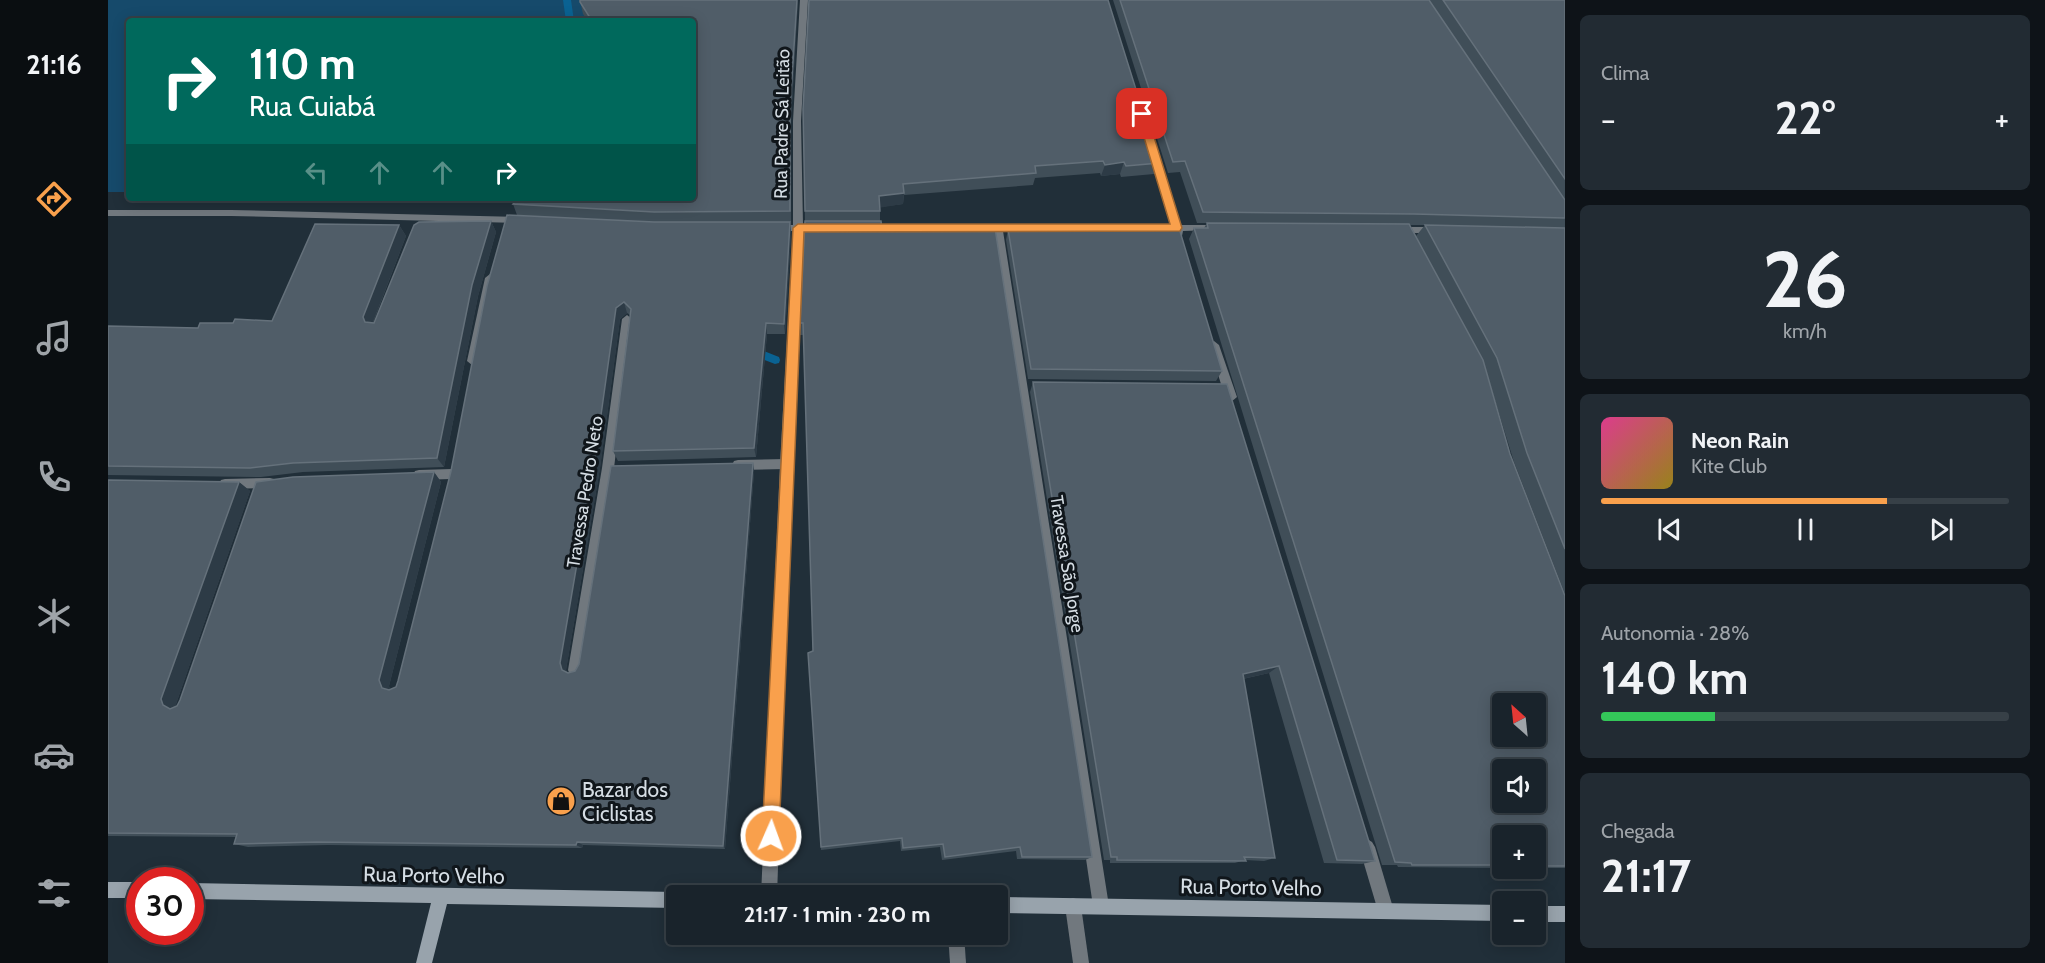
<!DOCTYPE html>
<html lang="pt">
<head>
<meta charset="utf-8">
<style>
  body { margin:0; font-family:Cabin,sans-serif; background:#222b33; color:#f1f3f6; height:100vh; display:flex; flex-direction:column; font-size:22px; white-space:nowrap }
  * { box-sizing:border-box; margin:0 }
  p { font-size:20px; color:#9fa4a9 }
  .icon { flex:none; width:33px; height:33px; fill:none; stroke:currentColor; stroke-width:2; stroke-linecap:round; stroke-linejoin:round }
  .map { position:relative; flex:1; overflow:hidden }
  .drawer { display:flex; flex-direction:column; gap:15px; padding:15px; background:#0e1318; width:480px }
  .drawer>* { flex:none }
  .top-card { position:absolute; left:18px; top:18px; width:570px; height:183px; border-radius:6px; box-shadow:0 3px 15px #0003,0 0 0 2px #374047; background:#00695c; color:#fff; overflow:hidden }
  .needle { width:39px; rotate:333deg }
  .buttons { position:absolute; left:1384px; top:693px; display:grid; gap:12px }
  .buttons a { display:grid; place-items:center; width:54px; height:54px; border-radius:6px; background:#19232b; box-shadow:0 3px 15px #0003,0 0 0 2px #374047; font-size:30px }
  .speed { position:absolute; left:18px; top:867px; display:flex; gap:12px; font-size:30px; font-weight:700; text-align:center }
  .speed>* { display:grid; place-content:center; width:78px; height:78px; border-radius:50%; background:#19232b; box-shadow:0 3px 15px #0003,0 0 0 2px #374047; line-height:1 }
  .speed .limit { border:9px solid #d22; background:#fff; color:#111 }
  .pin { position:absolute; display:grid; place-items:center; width:51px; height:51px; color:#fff; margin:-26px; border-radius:12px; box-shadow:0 3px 9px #0006 }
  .me { position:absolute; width:66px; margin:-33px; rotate:2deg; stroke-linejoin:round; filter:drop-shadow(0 0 4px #0008) }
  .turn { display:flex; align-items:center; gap:21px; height:126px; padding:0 24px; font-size:27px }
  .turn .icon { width:78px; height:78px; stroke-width:2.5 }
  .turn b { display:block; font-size:42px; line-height:51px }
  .lanes { display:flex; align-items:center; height:57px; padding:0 24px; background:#0003; justify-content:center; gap:30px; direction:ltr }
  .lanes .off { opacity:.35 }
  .big { font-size:45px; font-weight:700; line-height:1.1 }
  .drawer .card { flex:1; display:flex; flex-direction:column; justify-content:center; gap:9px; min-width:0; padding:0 21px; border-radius:9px; background:#222b33 }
  .drawer .dial { align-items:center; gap:0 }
  .dial b { font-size:78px; line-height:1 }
  .song { display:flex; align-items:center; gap:18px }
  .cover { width:72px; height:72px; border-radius:9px; background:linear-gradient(135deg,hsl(330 70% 55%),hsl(50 70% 35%)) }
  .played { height:6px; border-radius:3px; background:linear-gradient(90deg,#f9a04c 70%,#374047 70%) }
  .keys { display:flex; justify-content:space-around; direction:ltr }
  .heat { display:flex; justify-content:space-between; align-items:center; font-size:33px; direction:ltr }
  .charge { height:9px; border-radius:4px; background:linear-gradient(90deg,#34c759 28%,#374047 0) }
  .trip { position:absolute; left:558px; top:885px; width:342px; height:60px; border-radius:6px; background:#19232b; box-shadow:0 3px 15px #0003,0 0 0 2px #374047; font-weight:700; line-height:60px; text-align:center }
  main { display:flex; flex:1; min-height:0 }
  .menu { display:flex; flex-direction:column; width:108px; justify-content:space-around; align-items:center; background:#0a0e11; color:#9fa4a9 }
  .menu .icon { width:42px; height:42px }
  .menu .on { color:#f9a04c }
  .menu b { font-size:27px; color:#f1f3f6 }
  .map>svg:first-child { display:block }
  .green { fill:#164a6b }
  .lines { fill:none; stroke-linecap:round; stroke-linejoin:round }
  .stream { fill:#0a6292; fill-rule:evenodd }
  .service { fill:#71787e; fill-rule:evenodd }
  .minor { fill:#71787e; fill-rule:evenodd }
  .secondary { fill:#98a3ac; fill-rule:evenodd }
  .wall { fill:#404e58; fill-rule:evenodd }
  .shaded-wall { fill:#2d3b46 }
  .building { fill:#505d68; stroke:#65717b; stroke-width:1.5; fill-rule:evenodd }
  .route { fill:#f9a04c; stroke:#a26831; stroke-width:1.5 }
  .labels { text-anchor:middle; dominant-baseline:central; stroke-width:6; stroke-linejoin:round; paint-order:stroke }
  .street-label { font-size:18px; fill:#d5dde4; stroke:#10161b }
  .near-poi-label { font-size:21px; fill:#d5dde4; stroke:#10161b; text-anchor:start }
  .near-street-label { font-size:21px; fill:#d5dde4; stroke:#10161b }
</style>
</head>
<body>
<main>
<nav class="menu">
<b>21:16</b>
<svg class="icon on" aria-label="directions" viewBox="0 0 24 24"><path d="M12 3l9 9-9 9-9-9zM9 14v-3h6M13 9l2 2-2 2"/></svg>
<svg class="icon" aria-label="music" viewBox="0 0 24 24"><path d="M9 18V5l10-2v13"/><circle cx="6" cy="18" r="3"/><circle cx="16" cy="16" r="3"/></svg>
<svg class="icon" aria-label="phone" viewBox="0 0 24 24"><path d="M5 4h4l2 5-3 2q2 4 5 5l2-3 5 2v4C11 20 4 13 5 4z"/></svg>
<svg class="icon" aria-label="climate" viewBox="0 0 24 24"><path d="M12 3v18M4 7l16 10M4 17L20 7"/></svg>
<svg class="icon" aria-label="car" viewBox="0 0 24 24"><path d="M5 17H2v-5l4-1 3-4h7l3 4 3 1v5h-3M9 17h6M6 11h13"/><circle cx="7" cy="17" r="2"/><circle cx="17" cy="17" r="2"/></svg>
<svg class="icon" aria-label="filters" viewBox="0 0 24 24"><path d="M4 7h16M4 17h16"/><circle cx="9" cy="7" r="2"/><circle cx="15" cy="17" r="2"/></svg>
</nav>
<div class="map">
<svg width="1457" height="963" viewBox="0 0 1457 963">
  <rect width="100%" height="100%" fill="#212f39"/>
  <polygon class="green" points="0,0 485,0 484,21 21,21 21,192 0,192"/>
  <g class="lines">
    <g class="stream">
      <polygon points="455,0 463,0 466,21 458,21"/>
      <polygon points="643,346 671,357 672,360 671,363 667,364 639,353 638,350 639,347"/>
    </g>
    <g class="service">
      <polygon points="382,274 387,278 369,361 364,365 359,361 377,278"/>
      <polygon points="519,315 524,319 506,468 474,670 472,675 467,677 462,675 460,670 494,468 514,319"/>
      <polygon points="678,459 682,460 684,464 682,468 678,469 630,470 626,469 624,465 626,461 630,460"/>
      <polygon points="965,898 971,900 973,906 981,963 965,963 957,906 959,900"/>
      <polygon points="840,934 856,934 858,963 842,963"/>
    </g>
    <g class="minor">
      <polygon points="692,0 700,0 693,121 695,225 712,225 717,228 712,231 695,231 684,464 669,896 653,896 672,464 685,231 667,231 662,228 667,225 685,225 685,121"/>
      <polygon points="1045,148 1050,151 1073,225 1102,225 1105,226 1105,230 1075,231 1074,236 1068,236 1065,231 895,231 1001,906 999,912 993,914 987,912 985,906 885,231 757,231 752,228 757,225 1063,225 1040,151"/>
      <polygon points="0,210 123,210 413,217 418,220 413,223 123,216 0,216"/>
      <polygon points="1288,227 1327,227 1332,230 1327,233 1288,233 1283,230"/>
      <polygon points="1106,341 1111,345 1129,397 1123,402 1117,397 1101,345"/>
      <polygon points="343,469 347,470 349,474 347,478 343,479 311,480 307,479 305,475 307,471 311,470"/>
      <polygon points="162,478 166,479 168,483 166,487 162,488 117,489 113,488 111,484 113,480 117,479"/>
      <polygon points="1259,839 1264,842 1267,847 1286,911 1284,917 1278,919 1272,917 1270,911 1251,847 1254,842"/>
    </g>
    <g class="secondary">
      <rect x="0" y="882" width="32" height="16"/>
      <polygon points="82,883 568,892 574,896 568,896 568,908 339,904 324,963 308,963 323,903 82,899"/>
      <polygon points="890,897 1395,905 1395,921 890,913"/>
      <rect x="1428" y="906" width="29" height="16"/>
    </g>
  </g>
  <g class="wall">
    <polygon points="472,0 690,0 683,121 683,222 642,222 682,222 683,233 677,334 659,334 648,457 510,461 505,451 522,315 519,313 512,319 492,468 458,670 459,672 460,673 467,671 471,664 503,466 645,463 646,472 617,849 475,845 474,848 220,845 140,847 126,844 128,837 0,836 0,480 131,482 142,491 68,704 69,706 72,700 148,482 185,477 326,472 333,482 281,686 282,690 288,687 290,681 343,471 379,286 399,215 409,215 405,204 410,198 585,198 585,21 480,21 475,14"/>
    <path d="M1005,0H1457V594L1406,462L1376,365L1402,454L1457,595V868H1428V836H1395V868L1290,867L1289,865H1274L1081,239L1086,228H1096L1099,223H1136H1089L1072,172L1060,173ZM1302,225H1317L1308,236Z"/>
    <polygon points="695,109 1051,163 1046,174 1013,177 1012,174 993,176 992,173 927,178 925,185 796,195 795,204 772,207 772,221 774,229 984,857 977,860 909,859 908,851 834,860 832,847 793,851 792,841 713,850 705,651 696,335 692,335 692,323 697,221"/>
    <polygon points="383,221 388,232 370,296 336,467 195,472 153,477 0,475 0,326 90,328 125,323 164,321 291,225 298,236 265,323 266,323"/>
    <polygon points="900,229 1114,371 1108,381 920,379 898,240"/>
    <polygon points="925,382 1119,384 1267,861 1254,864 1216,863 1161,673 1135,679 1167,858 1156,861 1137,860 1127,863 1002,863 1002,860 996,860 922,392"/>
  </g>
  <g class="shaded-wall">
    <polygon points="689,0 690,0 683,121 683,222 682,109"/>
    <polygon points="1016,162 1012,174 993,176 997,165"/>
    <polygon points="796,193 795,204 770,208 771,196"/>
    <polygon points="383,221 388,232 370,296 336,467 329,458 364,285"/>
    <polygon points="682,222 683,233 677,334 676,324"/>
    <polygon points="291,225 298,236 263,327 257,322 255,317"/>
    <polygon points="516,302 519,313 512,319 492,468 458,670 460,676 454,670 452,663 508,308"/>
    <polygon points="658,323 659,334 648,457 646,448"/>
    <polygon points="645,463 646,472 617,849 615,846"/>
    <polygon points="326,472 333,482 281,686 284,694 274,688 271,680"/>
    <polygon points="131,482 142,491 68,704 70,711 62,709 55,705 53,699"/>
    <polygon points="1171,666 1161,673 1125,681 1135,674"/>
    <polygon points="469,842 475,845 474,848 468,845"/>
  </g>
  <g class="building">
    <polygon points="472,0 689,0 682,109 682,211 546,212 405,204 410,198 585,198 585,21 484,21 472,2"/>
    <polygon points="701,0 1000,0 1051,163 1018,166 1016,162 997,165 995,161 927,166 928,173 795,184 796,193 771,196 772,211 697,211 695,109"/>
    <polygon points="1012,0 1321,0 1457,200 1457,218 1306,214 1095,212 1077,161 1065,162"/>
    <polygon points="1335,0 1457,0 1457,179"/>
    <polygon points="399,215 546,222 682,222 676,324 658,323 646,448 505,451 523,309 516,302 508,308 487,458 452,663 454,670 460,673 467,671 471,664 503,466 645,463 615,846 469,842 468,845 208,842 126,844 129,834 0,833 0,480 131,482 53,699 55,705 62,709 69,706 72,700 148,482 185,477 326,472 271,680 274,688 281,690 288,687 290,681 343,471 379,286"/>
    <polygon points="383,221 364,285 329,458 185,463 142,468 0,466 0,326 90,328 92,323 125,323 127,319 164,321 207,224 291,225 255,317 257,322 266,323 306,225 311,222"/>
    <polygon points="697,221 773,221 774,229 887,228 984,857 914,857 912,847 837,857 835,844 795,848 794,838 713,847 700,653 705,651 695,323 692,323"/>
    <path d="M1099,223L1301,224L1375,360L1402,454L1457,596V866H1428V836H1395V865H1304L1303,863L1287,862L1086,228H1100ZM1395,704H1428V736H1395ZM1395,770H1428V802H1395Z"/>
    <polygon points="1317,225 1457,228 1457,549 1419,453 1389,358"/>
    <polygon points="1071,228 1114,371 923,369 900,229"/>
    <polygon points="925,382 1119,384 1267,861 1229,860 1171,666 1135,674 1167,858 1136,857 1138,861 1009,860 1009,857 1003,857"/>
  </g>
  <polygon class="route" points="1034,111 1039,114 1074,228 1072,231 696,232 671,836 669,842 663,845 657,842 654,836 685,228 690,224 1062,224 1029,114"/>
  <defs>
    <g id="shop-disc" transform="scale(1.5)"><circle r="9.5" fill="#f9a04c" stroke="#10161b"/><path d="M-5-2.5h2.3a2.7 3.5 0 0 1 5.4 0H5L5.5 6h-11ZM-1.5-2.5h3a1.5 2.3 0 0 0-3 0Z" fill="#111"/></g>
  </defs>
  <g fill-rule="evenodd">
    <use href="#shop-disc" x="453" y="801"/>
  </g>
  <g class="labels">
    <g class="street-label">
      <text transform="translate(674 124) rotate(-89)">Rua Padre Sá Leitão</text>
      <text transform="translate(477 492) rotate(-81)">Travessa Pedro Neto</text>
      <text transform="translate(959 564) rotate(81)">Travessa São Jorge</text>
    </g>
    <g class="near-poi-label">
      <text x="474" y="789">Bazar dos<tspan x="474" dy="24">Ciclistas</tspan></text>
    </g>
    <g class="near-street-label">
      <text transform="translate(326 875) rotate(1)">Rua Porto Velho</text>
      <text transform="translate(1143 887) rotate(1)">Rua Porto Velho</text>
    </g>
  </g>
</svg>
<div class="buttons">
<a><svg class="needle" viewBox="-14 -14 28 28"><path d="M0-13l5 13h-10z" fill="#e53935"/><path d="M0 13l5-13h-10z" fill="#9fa4a9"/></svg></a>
<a><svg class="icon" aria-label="sound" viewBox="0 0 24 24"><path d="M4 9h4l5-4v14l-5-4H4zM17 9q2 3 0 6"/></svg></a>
<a>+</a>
<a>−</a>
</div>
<div class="speed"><div class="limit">30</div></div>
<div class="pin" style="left:1034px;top:114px;background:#d93025"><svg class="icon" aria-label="arrive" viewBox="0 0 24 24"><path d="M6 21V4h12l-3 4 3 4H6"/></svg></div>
<svg class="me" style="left:663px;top:836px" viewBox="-20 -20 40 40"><circle r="17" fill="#f9a04c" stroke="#fff" stroke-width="3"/><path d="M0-11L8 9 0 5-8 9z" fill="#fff"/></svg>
<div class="trip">21:17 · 1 min · 230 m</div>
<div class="top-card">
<div class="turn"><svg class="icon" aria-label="right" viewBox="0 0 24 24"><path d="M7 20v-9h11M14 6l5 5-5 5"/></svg><div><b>110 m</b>Rua Cuiabá</div></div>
<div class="lanes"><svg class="icon off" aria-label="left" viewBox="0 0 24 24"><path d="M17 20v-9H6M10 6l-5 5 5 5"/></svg><svg class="icon off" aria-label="ahead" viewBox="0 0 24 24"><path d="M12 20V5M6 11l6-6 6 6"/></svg><svg class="icon off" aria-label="ahead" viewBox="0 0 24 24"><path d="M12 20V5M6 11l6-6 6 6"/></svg><svg class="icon" aria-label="right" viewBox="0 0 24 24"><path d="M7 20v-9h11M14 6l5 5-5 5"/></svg></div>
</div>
</div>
<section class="drawer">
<div class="card"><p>Clima</p>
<div class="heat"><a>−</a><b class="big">22°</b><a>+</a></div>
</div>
<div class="card dial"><b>26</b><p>km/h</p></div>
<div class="card">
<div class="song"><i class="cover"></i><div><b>Neon Rain</b><p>Kite Club</p></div></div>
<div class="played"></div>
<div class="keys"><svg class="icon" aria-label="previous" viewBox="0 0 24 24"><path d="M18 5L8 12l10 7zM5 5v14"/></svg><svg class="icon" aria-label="pause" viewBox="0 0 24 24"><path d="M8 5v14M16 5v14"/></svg><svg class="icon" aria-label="next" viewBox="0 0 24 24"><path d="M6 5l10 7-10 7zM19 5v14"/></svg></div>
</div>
<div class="card"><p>Autonomia · 28%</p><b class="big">140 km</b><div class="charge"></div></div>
<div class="card"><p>Chegada</p><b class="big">21:17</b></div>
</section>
</main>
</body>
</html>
